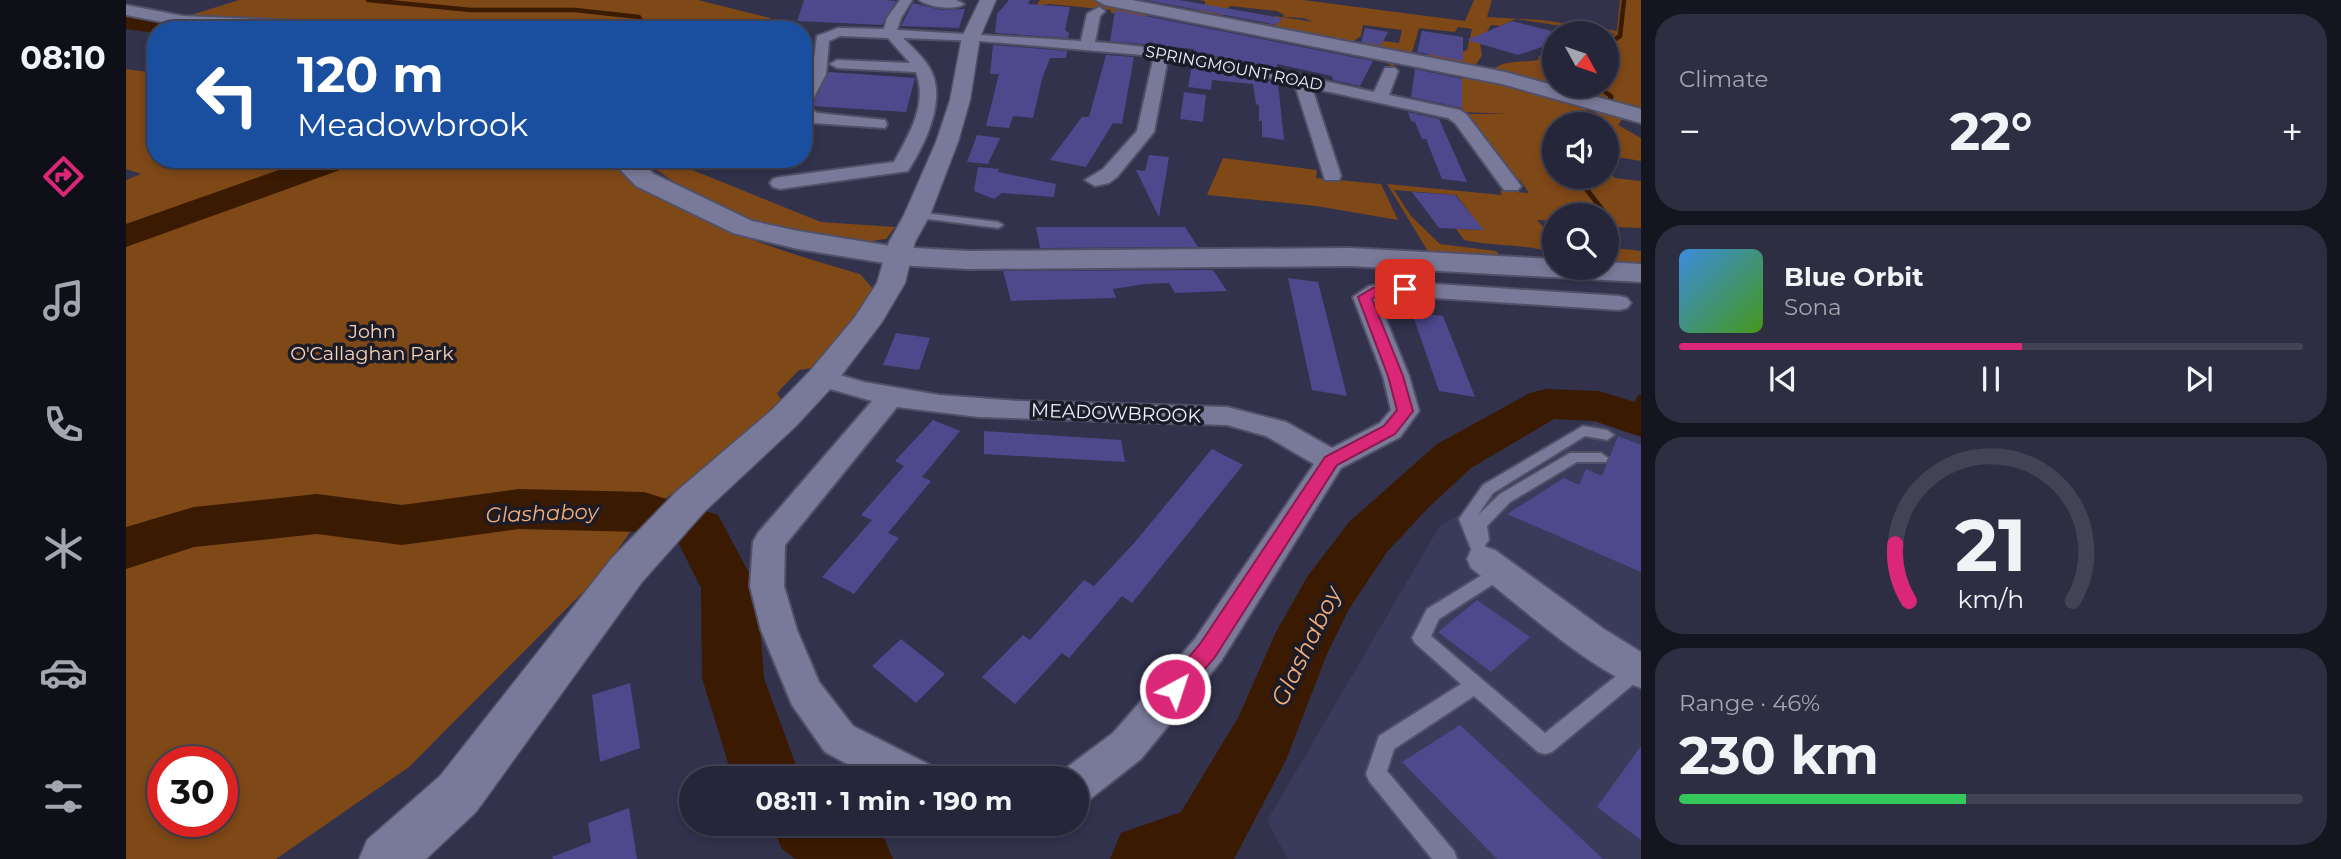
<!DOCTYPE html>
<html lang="en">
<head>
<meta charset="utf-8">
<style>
  body { margin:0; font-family:Montserrat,sans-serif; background:#2e2e42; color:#f1f3f6; height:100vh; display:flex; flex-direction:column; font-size:26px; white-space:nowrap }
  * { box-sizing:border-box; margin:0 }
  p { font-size:23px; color:#a4a5af }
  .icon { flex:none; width:38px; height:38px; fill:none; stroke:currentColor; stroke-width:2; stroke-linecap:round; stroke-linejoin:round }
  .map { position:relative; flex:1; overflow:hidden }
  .sheet { display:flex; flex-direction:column; gap:14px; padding:14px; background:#151520; width:700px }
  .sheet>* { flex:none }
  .banner { position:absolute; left:21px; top:21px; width:665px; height:147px; border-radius:28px; box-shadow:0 4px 10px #0003,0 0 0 2px #424354; background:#1a4fa0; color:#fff; overflow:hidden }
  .needle { width:46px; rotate:130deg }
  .fabs { position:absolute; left:1416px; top:21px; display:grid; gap:14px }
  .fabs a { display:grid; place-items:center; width:77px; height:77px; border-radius:50%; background:#26263a; box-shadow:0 4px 10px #0003,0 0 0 2px #424354; font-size:35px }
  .speed { position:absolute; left:21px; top:746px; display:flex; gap:14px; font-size:35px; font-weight:700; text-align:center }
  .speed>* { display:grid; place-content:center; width:91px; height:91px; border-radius:50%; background:#26263a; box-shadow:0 4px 10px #0003,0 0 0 2px #424354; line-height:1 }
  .speed .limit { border:10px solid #d22; background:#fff; color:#111 }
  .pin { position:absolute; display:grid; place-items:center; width:60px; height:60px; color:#fff; margin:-30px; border-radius:14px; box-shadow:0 4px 10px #0006 }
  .me { position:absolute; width:77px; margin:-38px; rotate:40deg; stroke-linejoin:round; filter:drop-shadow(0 0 5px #0008) }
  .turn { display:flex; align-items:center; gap:24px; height:147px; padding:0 35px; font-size:32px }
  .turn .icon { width:91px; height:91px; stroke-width:2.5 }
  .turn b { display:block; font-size:49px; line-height:60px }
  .big { font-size:52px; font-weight:700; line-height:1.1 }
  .sheet .card { flex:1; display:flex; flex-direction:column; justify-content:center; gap:10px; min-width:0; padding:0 24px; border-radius:28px; background:#2e2e42 }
  .sheet .dial { align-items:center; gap:0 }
  .dial svg { height:182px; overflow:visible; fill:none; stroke:#424354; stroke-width:7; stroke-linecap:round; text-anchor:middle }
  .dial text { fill:#f1f3f6; stroke:none }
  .song { display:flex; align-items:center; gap:21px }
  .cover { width:84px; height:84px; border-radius:10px; background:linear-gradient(135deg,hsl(210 70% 55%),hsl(100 70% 35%)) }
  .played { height:7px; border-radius:4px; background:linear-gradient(90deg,#db2777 55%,#424354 55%) }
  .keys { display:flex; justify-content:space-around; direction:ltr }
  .heat { display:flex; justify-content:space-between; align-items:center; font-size:38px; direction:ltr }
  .charge { height:10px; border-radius:5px; background:linear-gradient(90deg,#34c759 46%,#424354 0) }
  .trip { position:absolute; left:553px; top:766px; width:410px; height:70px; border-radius:35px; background:#26263a; box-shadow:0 4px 10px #0003,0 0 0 2px #424354; font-weight:700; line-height:70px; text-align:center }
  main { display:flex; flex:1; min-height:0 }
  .tabs { display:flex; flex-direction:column; width:126px; justify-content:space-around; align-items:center; background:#0f0f17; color:#a4a5af }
  .tabs .icon { width:49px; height:49px }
  .tabs .active { color:#db2777 }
  .tabs b { font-size:32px; color:#f1f3f6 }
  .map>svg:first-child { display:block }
  .built { fill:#3a3a5b }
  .green { fill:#7e4817; fill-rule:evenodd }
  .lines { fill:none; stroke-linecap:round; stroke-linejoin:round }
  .stream-far2 { stroke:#3a1a00; stroke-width:4.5 }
  .stream-far1 { stroke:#3a1a00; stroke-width:5 }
  .stream { stroke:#3a1a00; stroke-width:9 }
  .river { fill:#3a1a00; fill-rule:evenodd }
  .building { fill:#4d498c }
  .service-casing { stroke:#515067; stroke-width:4 }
  .minor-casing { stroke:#515067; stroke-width:4 }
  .tertiary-casing { stroke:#515067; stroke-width:3 }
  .secondary-casing { stroke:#515067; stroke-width:4 }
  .service { fill:#797a99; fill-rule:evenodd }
  .minor { fill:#797a99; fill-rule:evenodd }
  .tertiary { fill:#797a99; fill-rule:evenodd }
  .secondary { fill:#797a99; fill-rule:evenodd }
  .route { fill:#db2777; stroke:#8e194d; stroke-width:2 }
  .labels { text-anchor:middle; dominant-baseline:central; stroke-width:7; stroke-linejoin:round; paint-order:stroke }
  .far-street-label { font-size:16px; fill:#eeeefd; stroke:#1b1c28 }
  .park-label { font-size:19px; fill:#f9d4b9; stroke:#1b1c28 }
  .street-label { font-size:19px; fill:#eeeefd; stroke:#1b1c28 }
  .water-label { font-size:21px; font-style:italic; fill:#f4ad76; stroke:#1b1c28 }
  .near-water-label { font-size:24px; font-style:italic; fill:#f4ad76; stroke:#1b1c28 }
</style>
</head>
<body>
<main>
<nav class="tabs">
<b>08:10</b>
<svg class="icon active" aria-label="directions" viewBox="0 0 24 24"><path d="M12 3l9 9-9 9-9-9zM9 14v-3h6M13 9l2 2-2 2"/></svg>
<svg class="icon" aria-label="music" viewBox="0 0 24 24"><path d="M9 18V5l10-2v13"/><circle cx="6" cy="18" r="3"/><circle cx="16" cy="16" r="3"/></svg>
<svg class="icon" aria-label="phone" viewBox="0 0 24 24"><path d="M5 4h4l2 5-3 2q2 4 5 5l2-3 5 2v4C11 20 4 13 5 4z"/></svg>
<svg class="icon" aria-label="climate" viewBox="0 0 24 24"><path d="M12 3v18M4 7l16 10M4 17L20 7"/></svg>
<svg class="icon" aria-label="car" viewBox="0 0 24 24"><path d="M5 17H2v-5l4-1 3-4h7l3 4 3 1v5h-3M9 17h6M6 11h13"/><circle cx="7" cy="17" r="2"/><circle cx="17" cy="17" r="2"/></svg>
<svg class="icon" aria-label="filters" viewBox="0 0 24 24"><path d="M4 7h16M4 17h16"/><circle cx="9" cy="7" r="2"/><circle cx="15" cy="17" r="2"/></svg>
</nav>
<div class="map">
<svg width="1515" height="859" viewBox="0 0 1515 859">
  <rect width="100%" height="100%" fill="#32324d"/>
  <polygon class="built" points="1473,419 1515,436 1515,859 1162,859 1141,821 1313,527 1378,487"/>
  <g class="green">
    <polygon points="113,0 572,0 644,18 643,30 271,30 246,26 62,16"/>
    <polygon points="914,0 969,0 1027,10 1019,17 985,13 985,10 923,4 917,5 913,15 906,12"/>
    <path d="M1073,0H1177L1339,21L1348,0H1366L1361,17L1416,20L1491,31L1494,0H1515V113L1365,71C1378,59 1397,63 1412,60L1413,56L1428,50V86H1480L1481,38L1489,34L1390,19L1374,26L1365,25L1354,43L1356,55L1348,68L1305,60L1301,54C1313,52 1331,54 1341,50L1346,29L1332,27L1329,32L1293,28L1285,56L1234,46L1242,39L1273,43L1276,30L1237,25L1235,36L1225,43L1077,16L1151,25L1147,18L1149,16L1188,22L1177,18L1157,17L1158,15L1151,11L1104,6L1098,13L1101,15H1096L1026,4L1070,11L1079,9V1Z"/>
    <path d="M1221,49L1394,84L1515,119V122L1498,117L1492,125L1515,138V161L1485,156L1481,160L1480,124H1428V177H1480L1481,162L1488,178L1515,181V228L1487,227L1489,235H1481L1480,215H1428V221L1411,220L1428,239V254C1402,243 1368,247 1338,240L1330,229L1357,230L1330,195L1268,190L1285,216L1314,244L1370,251L1376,257L1303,253L1261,184L1376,195L1374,191L1403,193L1394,180L1386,178L1338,114H1382L1336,112V74L1269,61L1267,67L1256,60L1213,50Z"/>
    <path d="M0,69L30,73V159H189L198,165L216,159H477C553,219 643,248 734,274L749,291L698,366L673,370L651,393L661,409L570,479L518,512L474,575L283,767L150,859H0V551L6,547L0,548V180L15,174L0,169ZM393,509L506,512L13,545L68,527L276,525ZM37,761H96V821H37Z"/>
    <polygon points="1097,158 1191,170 1190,178 1255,184 1272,220 1190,206 1081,195"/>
    <polygon points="514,159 560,159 554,165 695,222 769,227 760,239 739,242 632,226 586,207"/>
    <polygon points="1480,247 1515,251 1515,266 1488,264 1481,257"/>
  </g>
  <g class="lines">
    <g class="stream-far2">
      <polyline points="242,0 345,10 449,10 513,17 519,30"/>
      <polyline points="1480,45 1494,36 1498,0"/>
      <polyline points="1470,86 1485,96 1484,99"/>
    </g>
    <g class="stream-far1">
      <polyline points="1483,104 1485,97"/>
      <polyline points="1438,124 1444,119 1475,108"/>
      <polyline points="1451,177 1478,212"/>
    </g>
    <polyline class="stream" points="1507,418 1515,399"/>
    <g class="river">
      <polygon points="0,15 46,22 144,23 152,25 155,30 30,30 30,33 0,29"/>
      <polygon points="184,159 229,159 225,166 0,247 0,224"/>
      <polygon points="1420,389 1473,391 1515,404 1515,437 1468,421 1428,419 1345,468 1303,507 1261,552 1223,609 1201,654 1160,760 1108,859 984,859 995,833 1055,812 1113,716 1149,634 1181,577 1223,522 1311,444 1404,393"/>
      <polygon points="393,489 518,492 592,515 631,588 638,678 675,779 607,779 576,678 575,588 553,544 516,532 393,529 276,545 191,534 68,547 0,569 0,527 68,507 191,494 276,505"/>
      <polygon points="645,824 743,824 756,833 767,859 669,859 656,849"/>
    </g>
  </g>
  <g class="building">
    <polygon points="678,0 759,0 770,1 756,25 671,21"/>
    <polygon points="883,0 904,0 902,4 944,7 939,30 943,33 942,38 869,33 871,14"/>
    <polygon points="1020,0 1053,0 1156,18 1151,25"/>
    <polygon points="787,3 815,10 839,9 833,28 775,26"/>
    <polygon points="989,10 1247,61 1234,86 1207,80 1206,76 1151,64 1151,68 1067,52 1068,49 984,41"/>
    <polygon points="1386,21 1401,25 1434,33 1428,33 1428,43 1392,55 1341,40"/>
    <polygon points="1239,28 1262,32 1255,45 1235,42"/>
    <polygon points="1296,31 1337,37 1337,61 1291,52"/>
    <polygon points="867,45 941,51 940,58 924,58 916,79 907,118 887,116 883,128 860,126 873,74 864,74"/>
    <polygon points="980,55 1008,57 996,124 987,123 960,167 924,160 956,117 963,117"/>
    <polygon points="1066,65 1152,83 1158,140 1136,137 1136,121 1133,121 1133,105 1130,104 1127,84 1086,80 1085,90 1062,87"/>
    <polygon points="1289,69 1336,79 1336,108 1285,97"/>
    <polygon points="703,72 789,78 780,112 686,106"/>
    <polygon points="1058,92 1080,95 1077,122 1054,119"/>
    <polygon points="1282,112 1313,119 1341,182 1316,179 1300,139 1296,139 1289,122 1285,121"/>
    <polygon points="851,135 874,138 862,164 841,162"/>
    <polygon points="1023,155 1043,157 1033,217 1010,170 1019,171"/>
    <polygon points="852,167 873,169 872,172 930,184 928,197 876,193 868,199 848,191"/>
    <polygon points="1286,192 1329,195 1358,230 1313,228"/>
    <polygon points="910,227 1059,227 1072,247 914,248"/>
    <polygon points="1087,270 1101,291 1049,293 1043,283 1019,284 987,289 990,298 885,301 877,271"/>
    <polygon points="1162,278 1192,282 1221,396 1186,390"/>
    <polygon points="1286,313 1317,316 1349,397 1313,391"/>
    <polygon points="770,333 804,338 793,370 757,365"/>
    <polygon points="807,420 834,431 796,477 805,481 762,533 773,538 728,594 696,577 746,520 735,515 778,466 769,461"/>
    <polygon points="858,431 995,440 999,462 858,454"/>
    <polygon points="1492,436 1515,445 1515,572 1381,514 1438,478 1453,485 1460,469 1476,476"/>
    <polygon points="1086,449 1117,465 1006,603 996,596 943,658 936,653 889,704 856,677 897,635 904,640 958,580 968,586 1009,542"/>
    <polygon points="1351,600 1404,637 1365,672 1312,632"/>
    <polygon points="775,639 819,674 790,703 746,666"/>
    <polygon points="504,683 514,748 474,762 466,695"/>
    <polygon points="1334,725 1376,764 1477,859 1371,859 1276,762"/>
    <polygon points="1515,746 1515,840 1471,807"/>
    <polygon points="503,808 511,859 427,859 426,857 465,842 462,823"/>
  </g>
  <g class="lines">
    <g class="service-casing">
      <g id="service">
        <polygon points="791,212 872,222 877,225 872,228 787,217 787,213"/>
        <polygon points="1457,426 1481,430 1488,435 1481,440 1459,436 1367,493 1352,515 1374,494 1444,453 1475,453 1482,458 1480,462 1451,462 1384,502 1361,526 1363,540 1359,545 1365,559 1363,564 1357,565 1351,564 1333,519 1357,485"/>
        <polygon points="1374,564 1380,566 1382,571 1380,576 1313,619 1305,636 1419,733 1505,664 1511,662 1515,663 1515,678 1426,752 1419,754 1412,752 1348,696 1268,749 1261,771 1328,851 1331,859 1306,859 1243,781 1240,774 1253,736 1335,684 1289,643 1286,638 1301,609"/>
      </g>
    </g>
    <g class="minor-casing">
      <g id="minor">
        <path d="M774,0H786L775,18L771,30L955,41L961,14L973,7L979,11L974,16L969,42C1063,49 1155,72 1248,92L1259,68H1269L1272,71L1263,95L1334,110L1341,115L1395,186L1392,190H1378L1329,123L1322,118L1186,88L1215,176L1213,180H1199L1170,88L1172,84L1042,58L1028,132L991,177L983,183L969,186L959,180L977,169L1011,131L1028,56L854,41L777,38C786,47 797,57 803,67C822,98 799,144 782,171L654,189L647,187L644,183L647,179L654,177L768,162C783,135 802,104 790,72L711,68L704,64L711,60L784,63L762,38L714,36L703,41L700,74L683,107L691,113L759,120L761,124L759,128L688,123L677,119V90L687,67L691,36L712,28L758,29L761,18Z"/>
        <path d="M793,0H830L838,4C829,11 802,7 793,0Z"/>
        <polygon points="1279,282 1493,296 1501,298 1505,303 1501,308 1493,310 1279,296 1252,300 1283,376 1293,411 1274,437 1215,468 1095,661 1015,759 964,799 950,805 950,779 932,779 936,771 987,733 1069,639 1188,464 1140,436 1101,425 853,417 771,407 659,545 658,586 671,630 693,682 727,726 804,765 810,779 749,779 699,752 666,705 635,630 624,586 627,542 632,533 746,401 687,384 683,378 687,372 696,370 738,382 813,395 893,401 1101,407 1160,422 1206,448 1254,423 1265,410 1257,376 1227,297 1243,286"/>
        <path d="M1357,546L1369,550L1478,629L1515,652V688C1462,669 1392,604 1345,568L1341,559L1345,550Z"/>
      </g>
    </g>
    <g class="tertiary-casing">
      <polygon id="tertiary" points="854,0 870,0 854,37 844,100 832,142 804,215 789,242 779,283 756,322 708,385 670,426 579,511 516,582 350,812 300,859 233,859 241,840 314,776 486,558 551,491 646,410 684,371 729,317 751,283 763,242 778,215 810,142 824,100 836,37"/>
    </g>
    <g class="secondary-casing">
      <g id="secondary">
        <polygon points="970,0 1006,0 1379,72 1515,109 1515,123 1376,84 979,5"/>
        <polygon points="0,5 57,16 246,24 255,30 125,30 57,26 0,15"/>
        <polygon points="484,159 511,159 528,174 626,221 672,231 771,247 843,251 1224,248 1428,259 1428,268 1480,268 1480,262 1515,264 1515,282 1224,266 843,269 771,265 672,249 607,233 510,186"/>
      </g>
    </g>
    <use href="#service" class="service"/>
    <use href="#minor" class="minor"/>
    <use href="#tertiary" class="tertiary"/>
    <use href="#secondary" class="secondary"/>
  </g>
  <polygon class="route" points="1279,285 1286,289 1284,292 1254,294 1246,299 1277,376 1287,411 1269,434 1211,465 1089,657 1057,695 1049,698 1042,695 1039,689 1042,682 1074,644 1199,457 1258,426 1271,410 1262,376 1232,297 1247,288"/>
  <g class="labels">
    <g class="far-street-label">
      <text transform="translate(1108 68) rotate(11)">SPRINGMOUNT ROAD</text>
    </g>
    <g class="park-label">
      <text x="246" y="331">John<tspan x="246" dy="22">O'Callaghan Park</tspan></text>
    </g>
    <g class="street-label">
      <text transform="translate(990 413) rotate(2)">MEADOWBROOK</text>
    </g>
    <g class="water-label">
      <text transform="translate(416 513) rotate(-2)">Glashaboy</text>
    </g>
    <g class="near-water-label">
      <text transform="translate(1180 646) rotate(-64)">Glashaboy</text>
    </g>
  </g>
</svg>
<div class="fabs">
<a><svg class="needle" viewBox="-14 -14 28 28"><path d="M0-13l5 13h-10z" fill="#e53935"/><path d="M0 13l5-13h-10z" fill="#a4a5af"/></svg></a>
<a><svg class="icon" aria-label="sound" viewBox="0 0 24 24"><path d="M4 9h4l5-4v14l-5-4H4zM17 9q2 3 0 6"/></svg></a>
<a><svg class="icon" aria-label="search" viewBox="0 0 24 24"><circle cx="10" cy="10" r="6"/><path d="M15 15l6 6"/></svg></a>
</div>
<div class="speed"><div class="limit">30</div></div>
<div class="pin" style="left:1279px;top:289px;background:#d93025"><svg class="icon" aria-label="arrive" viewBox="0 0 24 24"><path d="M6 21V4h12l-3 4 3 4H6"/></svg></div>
<svg class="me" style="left:1049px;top:689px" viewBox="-20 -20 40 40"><circle r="17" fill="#db2777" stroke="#fff" stroke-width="3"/><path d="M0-11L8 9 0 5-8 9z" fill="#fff"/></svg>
<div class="trip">08:11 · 1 min · 190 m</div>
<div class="banner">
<div class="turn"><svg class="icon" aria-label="left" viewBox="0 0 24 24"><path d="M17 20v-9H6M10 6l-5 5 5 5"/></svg><div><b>120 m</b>Meadowbrook</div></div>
</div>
</div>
<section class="sheet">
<div class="card"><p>Climate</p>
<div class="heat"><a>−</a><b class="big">22°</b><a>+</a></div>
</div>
<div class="card">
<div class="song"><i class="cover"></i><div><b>Blue Orbit</b><p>Sona</p></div></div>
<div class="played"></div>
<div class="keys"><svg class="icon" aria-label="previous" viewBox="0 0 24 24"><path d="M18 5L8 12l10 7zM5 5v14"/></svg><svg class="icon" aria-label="pause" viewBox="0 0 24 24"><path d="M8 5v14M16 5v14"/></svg><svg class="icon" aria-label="next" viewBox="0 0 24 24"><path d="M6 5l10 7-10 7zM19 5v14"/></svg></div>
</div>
<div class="card dial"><svg viewBox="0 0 100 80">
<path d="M14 69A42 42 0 1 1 86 69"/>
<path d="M14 69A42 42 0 0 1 8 44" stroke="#db2777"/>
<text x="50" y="56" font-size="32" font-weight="700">21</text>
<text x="50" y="72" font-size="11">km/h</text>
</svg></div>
<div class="card"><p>Range · 46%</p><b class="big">230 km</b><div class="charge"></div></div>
</section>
</main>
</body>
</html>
